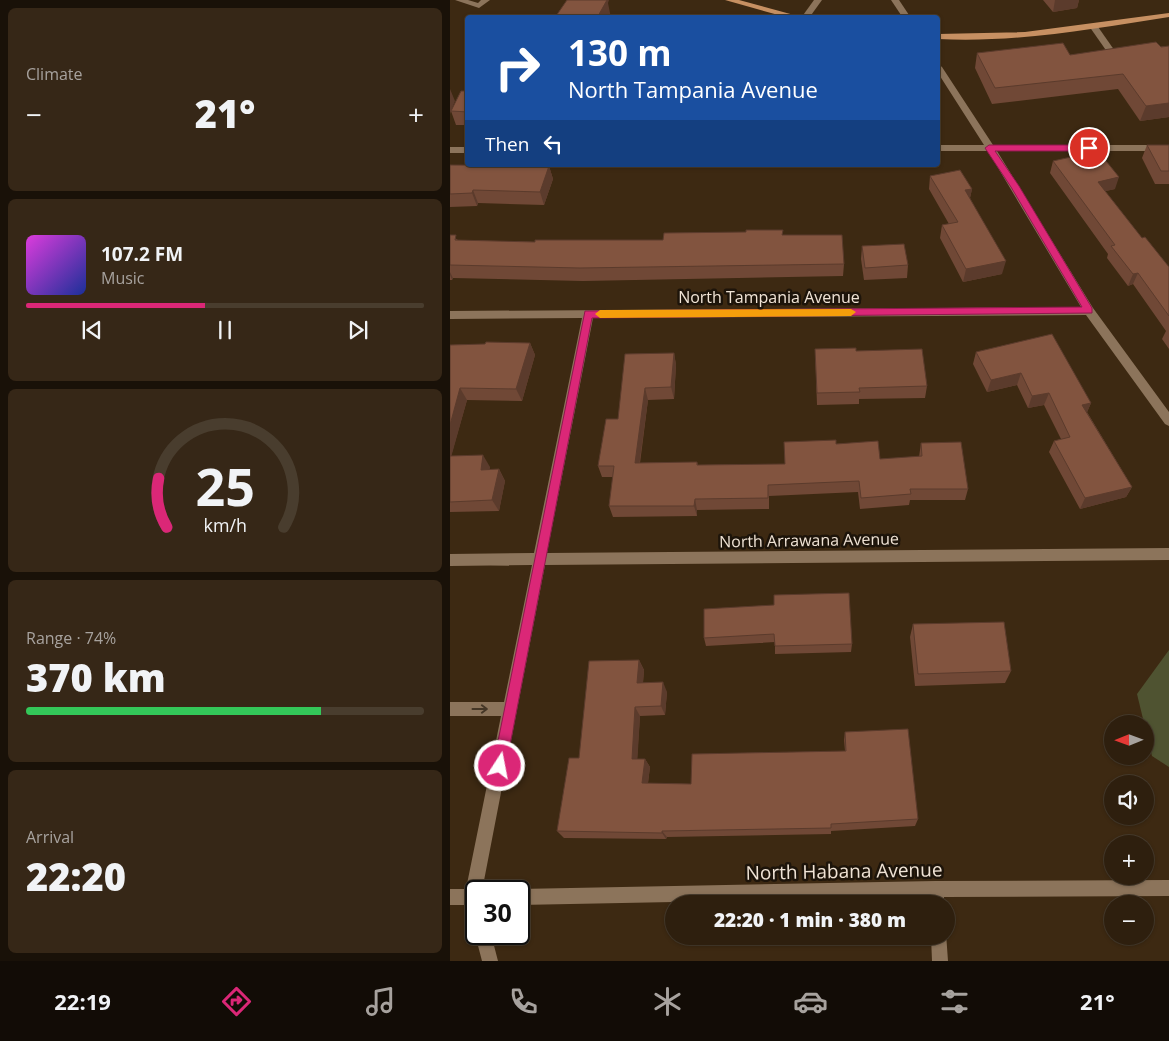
<!DOCTYPE html>
<html lang="en">
<head>
<meta charset="utf-8">
<style>
  body { margin:0; font-family:"Open Sans",sans-serif; background:#362717; color:#f1f3f6; height:100vh; display:flex; flex-direction:column; font-size:19px; white-space:nowrap }
  * { box-sizing:border-box; margin:0 }
  p { font-size:16px; color:#a7a29e }
  .icon { flex:none; width:28px; height:28px; fill:none; stroke:currentColor; stroke-width:2; stroke-linecap:round; stroke-linejoin:round }
  .map { position:relative; flex:1; overflow:hidden }
  .sheet { display:flex; flex-direction:column; gap:8px; padding:8px; background:#191108; width:450px }
  .sheet>* { flex:none }
  .top-card { position:absolute; left:15px; top:15px; width:475px; height:152px; border-radius:5px; box-shadow:0 1px 4px #0004,0 0 0 1px #493d2e; background:#1a4fa0; color:#fff; overflow:hidden }
  .needle { width:32px; rotate:269deg }
  .buttons { position:absolute; left:654px; top:715px; display:grid; gap:10px }
  .buttons a { display:grid; place-items:center; width:50px; height:50px; border-radius:50%; background:#2e1f0e; box-shadow:0 1px 4px #0004,0 0 0 1px #493d2e; font-size:25px }
  .speed { position:absolute; left:15px; top:880px; display:flex; gap:10px; font-size:25px; font-weight:700; text-align:center }
  .speed>* { display:grid; place-content:center; width:65px; height:65px; border-radius:50%; background:#2e1f0e; box-shadow:0 1px 4px #0004,0 0 0 1px #493d2e; line-height:1 }
  .speed .limit { border:2px solid #111; border-radius:8px; background:#fff; color:#111 }
  .pin { position:absolute; display:grid; place-items:center; width:42px; height:42px; color:#fff; margin:-21px; border:2px solid #fff; border-radius:50%; box-shadow:0 1px 5px #0007 }
  .me { position:absolute; width:55px; margin:-28px; rotate:11deg; stroke-linejoin:round; filter:drop-shadow(0 0 4px #0008) }
  .turn { display:flex; align-items:center; gap:18px; height:105px; padding:0 20px; font-size:22px }
  .turn .icon { width:65px; height:65px; stroke-width:2.5 }
  .turn b { display:block; font-size:35px; line-height:42px }
  .then { display:flex; align-items:center; height:48px; padding:0 20px; background:#0003; gap:10px; font-size:19px }
  .big { font-size:38px; font-weight:800; line-height:1.1 }
  .sheet .tile { flex:1; display:flex; flex-direction:column; justify-content:center; gap:8px; min-width:0; padding:0 18px; border-radius:8px; background:#362717 }
  .sheet .dial { align-items:center; gap:0 }
  .dial svg { height:130px; overflow:visible; fill:none; stroke:#493d2e; stroke-width:7; stroke-linecap:round; text-anchor:middle }
  .dial text { fill:#f1f3f6; stroke:none }
  .song { display:flex; align-items:center; gap:15px }
  .cover { width:60px; height:60px; border-radius:8px; background:linear-gradient(135deg,hsl(300 70% 55%),hsl(230 70% 35%)) }
  .played { height:5px; border-radius:2px; background:linear-gradient(90deg,#db2777 45%,#493d2e 45%) }
  .keys { display:flex; justify-content:space-around; direction:ltr }
  .heat { display:flex; justify-content:space-between; align-items:center; font-size:28px; direction:ltr }
  .charge { height:8px; border-radius:4px; background:linear-gradient(90deg,#34c759 74%,#493d2e 0) }
  .trip { position:absolute; left:215px; top:895px; width:290px; height:50px; border-radius:25px; background:#2e1f0e; box-shadow:0 1px 4px #0004,0 0 0 1px #493d2e; font-weight:800; line-height:50px; text-align:center }
  .menu { display:flex; height:80px; justify-content:space-around; align-items:center; background:#120c06; color:#a7a29e }
  .menu .icon { width:35px; height:35px }
  .menu .selected { color:#db2777 }
  .menu b { font-size:22px; color:#f1f3f6 }
  main { display:flex; flex:1; min-height:0 }
  .map>svg:first-child { display:block }
  .green { fill:#4f5331 }
  .lines { fill:none; stroke-linecap:round; stroke-linejoin:round }
  .minor { fill:#8c745b; fill-rule:evenodd }
  .major { fill:#c79062; fill-rule:evenodd }
  .wall { fill:#704836 }
  .shaded-wall { fill:#5b3b2c }
  .building { fill:#82543f; stroke:#5b3b2c }
  .oneway { stroke:#443626 }
  .route { fill:#db2777; stroke:#8e194d }
  .slow { fill:#f59e0b }
  .labels { text-anchor:middle; dominant-baseline:central; stroke-width:5; stroke-linejoin:round; paint-order:stroke }
  .street-label { font-size:16px; fill:#f0e3d5; stroke:#1d140a }
  .near-street-label { font-size:19px; fill:#f0e3d5; stroke:#1d140a }
</style>
</head>
<body>
<main>
<section class="sheet">
<div class="tile"><p>Climate</p>
<div class="heat"><a>−</a><b class="big">21°</b><a>+</a></div>
</div>
<div class="tile">
<div class="song"><i class="cover"></i><div><b>107.2 FM</b><p>Music</p></div></div>
<div class="played"></div>
<div class="keys"><svg class="icon" aria-label="previous" viewBox="0 0 24 24"><path d="M18 5L8 12l10 7zM5 5v14"/></svg><svg class="icon" aria-label="pause" viewBox="0 0 24 24"><path d="M8 5v14M16 5v14"/></svg><svg class="icon" aria-label="next" viewBox="0 0 24 24"><path d="M6 5l10 7-10 7zM19 5v14"/></svg></div>
</div>
<div class="tile dial"><svg viewBox="0 0 100 80">
<path d="M14 69A42 42 0 1 1 86 69"/>
<path d="M14 69A42 42 0 0 1 9 39" stroke="#db2777"/>
<text x="50" y="56" font-size="32" font-weight="700">25</text>
<text x="50" y="72" font-size="11">km/h</text>
</svg></div>
<div class="tile"><p>Range · 74%</p><b class="big">370 km</b><div class="charge"></div></div>
<div class="tile"><p>Arrival</p><b class="big">22:20</b></div>
</section>
<div class="map">
<svg width="719" height="961" viewBox="0 0 719 961">
  <rect width="100%" height="100%" fill="#3d2912"/>
  <polygon class="green" points="719,650 719,767 702,756 687,694"/>
  <g class="lines">
    <g class="minor">
      <polygon points="5,0 18,0 28,3 31,0 40,0 29,8"/>
      <polygon points="364,0 372,0 359,18 351,18"/>
      <polygon points="441,0 449,0 461,18 453,18"/>
      <polygon points="640,24 646,24 667,54 666,56 660,56 639,26"/>
      <polygon points="488,64 492,67 543,145 719,145 719,151 547,151 643,308 719,412 719,426 715,424 636,315 143,318 97,553 719,548 719,560 95,565 32,891 26,891 26,917 20,915 17,905 0,905 0,889 16,889 51,716 0,716 0,702 54,702 82,565 0,566 0,554 84,553 132,318 0,319 0,311 631,307 538,151 488,151 488,145 534,145 488,73"/>
      <rect x="0" y="147" width="18" height="6"/>
      <polygon points="719,880 719,896 494,897 494,904 478,904 477,897 69,905 69,891 63,891 69,889 485,881"/>
      <polygon points="26,930 26,934 41,934 48,961 32,961 25,934"/>
      <polygon points="496,933 498,961 482,961 481,936 496,936"/>
    </g>
    <g class="major">
      <polygon points="275,0 289,0 355,18 339,18"/>
      <path d="M719,13V17C643,29 565,43 488,39V34L575,32Z"/>
    </g>
  </g>
  <g class="wall">
    <polygon points="593,0 629,0 627,8 603,12"/>
    <polygon points="719,46 719,117 690,121 668,89 542,104 525,68 527,53 620,55"/>
    <polygon points="18,91 18,125 6,125 1,111"/>
    <polygon points="697,145 719,145 719,184 705,184 692,158"/>
    <polygon points="603,161 665,189 655,191 692,238 719,267 719,349 712,339 716,331 683,284 678,286 657,258 658,254 600,173"/>
    <polygon points="0,165 99,166 103,179 94,205 28,203 27,206 0,207"/>
    <polygon points="480,176 522,189 520,198 552,274 513,282 490,238 492,225 499,224 479,189"/>
    <polygon points="0,235 8,240 85,242 213,240 333,235 394,264 393,276 133,281 3,278 2,280 0,280"/>
    <polygon points="412,246 458,265 457,278 414,280 411,259"/>
    <polygon points="80,343 85,355 72,401 17,400 1,456 40,467 39,470 49,469 55,481 49,511 0,512 0,345"/>
    <polygon points="365,349 406,351 477,386 475,398 409,399 409,404 367,405"/>
    <polygon points="526,352 641,403 637,412 682,487 676,497 630,509 599,452 604,441 611,439 594,405 578,408 567,385 537,392 523,364"/>
    <polygon points="224,353 226,365 224,399 198,400 190,463 247,462 248,465 335,464 386,444 430,459 469,457 471,443 518,489 515,500 460,500 459,505 410,509 408,492 319,496 319,509 247,510 247,516 163,517 159,506 163,477 152,477 148,466 168,419"/>
    <polygon points="254,609 402,644 401,652 325,654 325,642 256,646 254,638"/>
    <polygon points="463,624 561,671 555,683 465,686 460,637"/>
    <polygon points="189,660 194,670 193,683 217,692 215,715 190,716 187,759 195,759 200,767 198,783 241,784 395,751 394,740 395,732 468,819 465,826 381,831 381,834 217,837 216,839 114,838 107,831 129,758"/>
  </g>
  <g class="shaded-wall">
    <polygon points="146,0 159,0 158,3 161,18 147,18"/>
    <polygon points="605,0 629,0 627,8 603,12"/>
    <polygon points="0,89 5,101 0,114"/>
    <polygon points="719,103 719,117 690,121 696,106"/>
    <polygon points="99,166 103,179 94,205 90,192"/>
    <polygon points="669,177 665,189 644,194 648,182"/>
    <polygon points="522,189 519,202 515,190"/>
    <polygon points="23,190 28,203 27,206 22,193"/>
    <polygon points="556,261 552,274 513,282 516,269"/>
    <polygon points="0,272 3,278 2,280 0,275"/>
    <polygon points="688,273 683,284 678,286 683,274"/>
    <polygon points="80,343 85,355 72,401 66,389"/>
    <polygon points="224,353 226,365 224,399 221,387"/>
    <polygon points="571,373 567,385 537,392 541,380"/>
    <polygon points="10,388 17,400 0,461 0,425"/>
    <polygon points="195,388 198,400 188,474 185,463"/>
    <polygon points="599,393 594,405 578,408 582,396"/>
    <polygon points="641,403 636,415 632,405"/>
    <polygon points="33,455 40,467 37,481 31,470"/>
    <polygon points="49,469 55,481 49,511 42,500"/>
    <polygon points="682,487 676,497 630,509 635,498"/>
    <polygon points="245,499 247,510 247,516 244,506"/>
    <polygon points="189,660 194,670 192,693 187,683"/>
    <polygon points="213,682 217,692 215,715 211,706"/>
    <polygon points="185,707 190,716 187,767 182,759"/>
    <polygon points="195,759 200,767 197,790 192,783"/>
    <polygon points="212,831 217,837 216,839 212,833"/>
  </g>
  <g class="building">
    <polygon points="117,0 157,0 147,18 117,18 106,16"/>
    <polygon points="706,42 711,47 719,46 719,103 696,106 673,74 545,88 527,53 613,43 620,55"/>
    <polygon points="11,91 18,91 18,112 1,111"/>
    <polygon points="697,145 719,145 719,171 711,171"/>
    <polygon points="648,151 669,177 648,182 692,238 695,237 719,267 719,316 688,273 683,274 661,246 665,245 603,161"/>
    <polygon points="0,165 99,166 90,192 23,190 22,193 0,194"/>
    <polygon points="510,170 522,189 515,190 556,261 516,269 492,225 508,222 480,176"/>
    <polygon points="296,230 333,230 332,235 392,235 394,264 130,268 0,265 0,235 6,235 5,240 85,242 85,240 213,240 214,233 296,232"/>
    <polygon points="454,244 458,265 415,268 412,246"/>
    <polygon points="602,334 641,403 632,405 682,487 635,498 604,441 620,437 599,393 582,396 571,373 541,380 526,352"/>
    <polygon points="36,342 80,343 66,389 10,388 0,425 0,345 35,344"/>
    <polygon points="406,348 406,351 472,349 477,386 409,388 410,392 367,393 365,349"/>
    <polygon points="224,353 221,387 195,388 185,463 247,462 247,465 335,464 334,442 386,440 386,444 428,441 430,459 472,456 471,443 511,442 518,489 460,489 461,494 411,498 409,481 318,485 318,498 245,499 244,506 159,506 164,466 148,466 156,419 168,419 175,354"/>
    <polygon points="33,455 31,470 49,469 42,500 0,502 0,456"/>
    <polygon points="399,593 402,644 325,646 324,634 254,638 254,609 324,605 324,595"/>
    <polygon points="554,622 561,671 468,674 463,624"/>
    <polygon points="189,660 187,683 213,682 211,706 185,707 182,759 195,759 192,783 241,784 242,754 396,751 395,732 458,729 468,819 381,824 381,828 212,831 212,833 107,831 119,758 129,758 139,661"/>
  </g>
  <defs><path id="oneway-shaft" d="M-6 0H5M1.5-3L5.5 0L1.5 3" fill="none" stroke-width="1.6" stroke-linecap="round" stroke-linejoin="round" transform="scale(1.25)"/></defs>
  <use class="oneway" href="#oneway-shaft" transform="translate(30 709)"/>
  <polygon class="route" points="539,145 639,145 643,148 639,151 545,151 569,186 642,308 642,313 142,318 56,766 54,771 50,773 45,771 43,766 135,311 632,307 561,187 535,148"/>
  <polygon class="slow" points="401,309 406,312 401,316 150,318 145,314 150,310"/>
  <g class="labels">
    <g class="street-label">
      <text x="319" y="297">North Tampania Avenue</text>
      <text transform="translate(359 540) rotate(-1)">North Arrawana Avenue</text>
    </g>
    <g class="near-street-label">
      <text transform="translate(394 871) rotate(-1)">North Habana Avenue</text>
    </g>
  </g>
</svg>
<div class="buttons">
<a><svg class="needle" viewBox="-14 -14 28 28"><path d="M0-13l5 13h-10z" fill="#e53935"/><path d="M0 13l5-13h-10z" fill="#a7a29e"/></svg></a>
<a><svg class="icon" aria-label="sound" viewBox="0 0 24 24"><path d="M4 9h4l5-4v14l-5-4H4zM17 9q2 3 0 6"/></svg></a>
<a>+</a>
<a>−</a>
</div>
<div class="speed"><div class="limit">30</div></div>
<div class="pin" style="left:639px;top:148px;background:#d93025"><svg class="icon" aria-label="arrive" viewBox="0 0 24 24"><path d="M6 21V4h12l-3 4 3 4H6"/></svg></div>
<svg class="me" style="left:50px;top:766px" viewBox="-20 -20 40 40"><circle r="17" fill="#db2777" stroke="#fff" stroke-width="3"/><path d="M0-11L8 9 0 5-8 9z" fill="#fff"/></svg>
<div class="trip">22:20 · 1 min · 380 m</div>
<div class="top-card">
<div class="turn"><svg class="icon" aria-label="right" viewBox="0 0 24 24"><path d="M7 20v-9h11M14 6l5 5-5 5"/></svg><div><b>130 m</b>North Tampania Avenue</div></div>
<div class="then">Then<svg class="icon" aria-label="left" viewBox="0 0 24 24"><path d="M17 20v-9H6M10 6l-5 5 5 5"/></svg></div>
</div>
</div>
</main>
<nav class="menu">
<b>22:19</b>
<svg class="icon selected" aria-label="directions" viewBox="0 0 24 24"><path d="M12 3l9 9-9 9-9-9zM9 14v-3h6M13 9l2 2-2 2"/></svg>
<svg class="icon" aria-label="music" viewBox="0 0 24 24"><path d="M9 18V5l10-2v13"/><circle cx="6" cy="18" r="3"/><circle cx="16" cy="16" r="3"/></svg>
<svg class="icon" aria-label="phone" viewBox="0 0 24 24"><path d="M5 4h4l2 5-3 2q2 4 5 5l2-3 5 2v4C11 20 4 13 5 4z"/></svg>
<svg class="icon" aria-label="climate" viewBox="0 0 24 24"><path d="M12 3v18M4 7l16 10M4 17L20 7"/></svg>
<svg class="icon" aria-label="car" viewBox="0 0 24 24"><path d="M5 17H2v-5l4-1 3-4h7l3 4 3 1v5h-3M9 17h6M6 11h13"/><circle cx="7" cy="17" r="2"/><circle cx="17" cy="17" r="2"/></svg>
<svg class="icon" aria-label="filters" viewBox="0 0 24 24"><path d="M4 7h16M4 17h16"/><circle cx="9" cy="7" r="2"/><circle cx="15" cy="17" r="2"/></svg>
<b>21°</b>
</nav>
</body>
</html>
